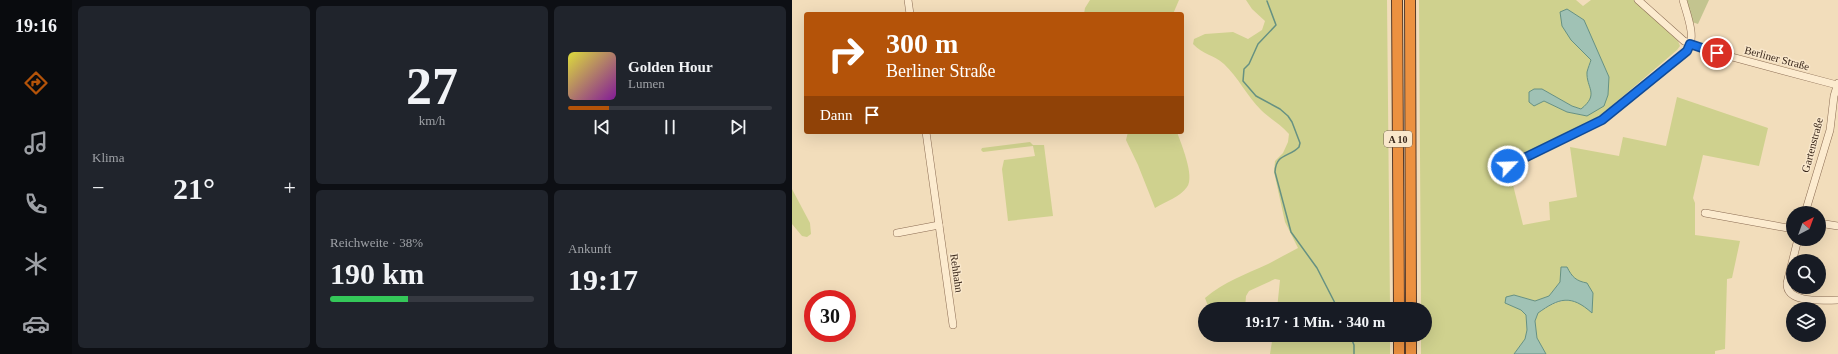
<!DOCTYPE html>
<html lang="de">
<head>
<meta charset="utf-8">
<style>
  body { margin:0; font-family:Georgia,serif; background:#20242c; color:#f1f3f6; height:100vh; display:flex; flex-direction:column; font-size:15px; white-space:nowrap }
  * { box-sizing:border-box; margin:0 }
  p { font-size:13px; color:#9ea1a6 }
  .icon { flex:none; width:22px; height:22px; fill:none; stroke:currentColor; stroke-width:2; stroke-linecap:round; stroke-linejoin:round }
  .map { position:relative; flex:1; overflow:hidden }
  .details { display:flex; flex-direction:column; gap:6px; padding:6px; background:#0d0f14; width:720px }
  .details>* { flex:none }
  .banner { position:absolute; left:12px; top:12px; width:380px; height:122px; border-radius:4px; box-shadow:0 4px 16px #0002; background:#b45309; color:#fff; overflow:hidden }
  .needle { width:26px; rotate:41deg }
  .controls { position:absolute; left:994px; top:206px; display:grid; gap:8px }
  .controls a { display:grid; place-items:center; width:40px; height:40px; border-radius:50%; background:#171b24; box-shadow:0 4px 16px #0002; font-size:20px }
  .speed { position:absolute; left:12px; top:290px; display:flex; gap:8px; font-size:20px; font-weight:700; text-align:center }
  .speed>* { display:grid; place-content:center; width:52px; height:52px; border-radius:50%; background:#171b24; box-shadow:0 4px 16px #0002; line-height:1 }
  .speed .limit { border:6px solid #d22; background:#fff; color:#111 }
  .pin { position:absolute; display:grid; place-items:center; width:34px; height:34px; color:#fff; margin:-17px; border:2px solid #fff; border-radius:50%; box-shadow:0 1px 4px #0007 }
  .me { position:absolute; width:44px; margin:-22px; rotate:66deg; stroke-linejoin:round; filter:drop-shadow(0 0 3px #0008) }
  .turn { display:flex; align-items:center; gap:14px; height:84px; padding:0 16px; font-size:18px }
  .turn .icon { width:52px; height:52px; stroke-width:2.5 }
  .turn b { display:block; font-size:28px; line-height:34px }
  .then { display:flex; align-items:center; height:38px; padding:0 16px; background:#0003; gap:8px; font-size:15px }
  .big { font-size:30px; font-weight:700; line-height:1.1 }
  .details .widget { flex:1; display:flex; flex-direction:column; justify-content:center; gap:6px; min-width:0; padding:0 14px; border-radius:6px; background:#20242c }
  .details .dial { align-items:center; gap:0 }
  .dial b { font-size:52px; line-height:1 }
  .song { display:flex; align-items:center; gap:12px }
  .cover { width:48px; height:48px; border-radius:6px; background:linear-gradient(135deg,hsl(60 70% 55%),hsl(290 70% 35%)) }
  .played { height:4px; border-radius:2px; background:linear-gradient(90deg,#b45309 20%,#363941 20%) }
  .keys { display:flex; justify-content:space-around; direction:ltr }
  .heat { display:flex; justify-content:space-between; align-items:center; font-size:22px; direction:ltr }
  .charge { height:6px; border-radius:3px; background:linear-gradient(90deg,#34c759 38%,#363941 0) }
  .details .tiles { flex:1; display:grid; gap:6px; grid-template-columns:repeat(3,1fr) }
  .widget:first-child { grid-row:span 2 }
  .trip { position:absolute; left:406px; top:302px; width:234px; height:40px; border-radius:20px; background:#171b24; box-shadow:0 4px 16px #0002; font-weight:700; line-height:40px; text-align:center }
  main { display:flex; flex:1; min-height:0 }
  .dock { display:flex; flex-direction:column; width:72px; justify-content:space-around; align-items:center; background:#090b0e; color:#9ea1a6 }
  .dock .icon { width:28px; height:28px }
  .dock .selected { color:#b45309 }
  .dock b { font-size:18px; color:#f1f3f6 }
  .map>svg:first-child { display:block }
  .green { fill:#cfd18e; fill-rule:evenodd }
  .cemetery { fill:#c3c48f }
  .water { fill:#a0c2b5; stroke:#669182 }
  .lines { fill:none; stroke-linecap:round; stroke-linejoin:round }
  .stream { stroke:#669182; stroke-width:1.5 }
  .minor-casing { stroke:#8b6c53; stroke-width:8 }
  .highway-casing { stroke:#583a28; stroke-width:12 }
  .minor { stroke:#fcebcf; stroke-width:7 }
  .highway { stroke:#ec9140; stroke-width:10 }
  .route-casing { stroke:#114b97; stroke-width:10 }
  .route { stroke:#1a73e8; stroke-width:7 }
  .labels { text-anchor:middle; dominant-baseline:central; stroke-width:3; stroke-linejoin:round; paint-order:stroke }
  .shield { fill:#f9e7cb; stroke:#72604f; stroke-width:1 }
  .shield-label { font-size:10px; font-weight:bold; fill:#38261a }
  .street-label { font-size:11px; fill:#38261a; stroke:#f9e7cb }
</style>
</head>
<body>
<main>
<nav class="dock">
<b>19:16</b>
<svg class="icon selected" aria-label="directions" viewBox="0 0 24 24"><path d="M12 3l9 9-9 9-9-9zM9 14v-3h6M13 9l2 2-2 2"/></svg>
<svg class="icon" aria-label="music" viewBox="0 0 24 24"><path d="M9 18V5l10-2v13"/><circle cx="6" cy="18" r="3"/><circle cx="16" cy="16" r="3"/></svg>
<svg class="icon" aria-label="phone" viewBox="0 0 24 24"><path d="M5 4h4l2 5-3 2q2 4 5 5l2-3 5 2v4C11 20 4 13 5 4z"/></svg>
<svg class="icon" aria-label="climate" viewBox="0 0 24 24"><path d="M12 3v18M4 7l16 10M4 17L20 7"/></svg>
<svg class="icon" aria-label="car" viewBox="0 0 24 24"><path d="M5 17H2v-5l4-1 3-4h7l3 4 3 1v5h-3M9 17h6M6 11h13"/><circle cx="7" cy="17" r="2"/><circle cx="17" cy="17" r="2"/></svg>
</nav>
<section class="details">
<div class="tiles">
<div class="widget"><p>Klima</p>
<div class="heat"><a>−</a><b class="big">21°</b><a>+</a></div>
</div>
<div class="widget dial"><b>27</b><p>km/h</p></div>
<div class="widget">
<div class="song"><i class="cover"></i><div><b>Golden Hour</b><p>Lumen</p></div></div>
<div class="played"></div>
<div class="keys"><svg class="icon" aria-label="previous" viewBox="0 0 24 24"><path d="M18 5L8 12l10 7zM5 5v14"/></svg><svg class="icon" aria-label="pause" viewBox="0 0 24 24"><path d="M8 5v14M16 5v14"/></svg><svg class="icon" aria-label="next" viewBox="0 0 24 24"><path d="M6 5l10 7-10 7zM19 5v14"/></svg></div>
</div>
<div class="widget"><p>Reichweite · 38%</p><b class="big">190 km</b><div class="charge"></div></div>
<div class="widget"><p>Ankunft</p><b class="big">19:17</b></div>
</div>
</section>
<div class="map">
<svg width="1046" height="354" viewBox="0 0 1046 354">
  <rect width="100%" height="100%" fill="#f2ddbb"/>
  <g class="green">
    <polygon points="298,0 387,0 381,14 292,14 293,8"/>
    <path d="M454,0H595L598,309H485L488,280L483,279L457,291L454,296L453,309H432L435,302L422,308L416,306L413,298C432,282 454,274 476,264C486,259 496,253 506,248L493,222L482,172L483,161L491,153L496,142L497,134C489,124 478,119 469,110C455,96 446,77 432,64C421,54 411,55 401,44L402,39L413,34L441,32L456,39L470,30L473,21L460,9Z"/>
    <path d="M627,0H784L791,6L799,0H842L886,41L888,46L885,50L795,127L702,167L707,175L717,169L731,225L758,220L757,202L785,197L778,147L827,156L831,137L874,146L885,97L976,128L967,166L911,155L901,198L903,203V235L948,241L940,278L935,279L933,349L923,351V354H754L745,338L743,321L746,313C767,299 779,294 800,312L795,283C784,281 777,275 769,268L768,282L757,296L743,301L722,295L713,303L729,310L734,315L735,330L733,339L722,354H629V335H633V309H629ZM775,9L792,20L817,77L795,116L775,112L752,101L742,106L750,89L780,106L790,109C807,95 796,89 795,73C795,69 798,63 799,60L779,40Z"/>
    <path d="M336,132H385C389,144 403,176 395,187C388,197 373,202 363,208L346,165L334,140Z"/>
    <polygon points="238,142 241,145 252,145 261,216 216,221 210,169 212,160 243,156 241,146 191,152 189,150 190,148"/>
    <polygon points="0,189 18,223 19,234 15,237 10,236 0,224"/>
    <polygon points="481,335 598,335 598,354 478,354"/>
  </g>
  <polygon class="cemetery" points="895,0 917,0 906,24 900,22"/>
  <g class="water">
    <path d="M775,9L792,20L817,77L816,95L812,106L795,116L775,112L752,101L742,106L737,102V92L742,89H750L780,106L789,109C808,94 794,88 795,72C796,68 798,63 799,60L779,40L770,26L768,12Z"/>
    <path d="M769,267H775C780,277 784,281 795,283L801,293L800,313C779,294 767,298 746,313L743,321L745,338L754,354H722L733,339L735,330L734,315L729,310L713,303L714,297L722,295L743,301L757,296L768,282Z"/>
  </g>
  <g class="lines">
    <g class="stream">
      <path d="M475,1L484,25L466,44L457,64L452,69L451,81L464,96L488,109L496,116L500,122L508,143L507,147C498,157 484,153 483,172L499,232L525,268L546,309"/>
      <polyline points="558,335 562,345 562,354"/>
    </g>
    <g class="minor-casing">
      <g id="minor">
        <polyline points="116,0 118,14"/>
        <polyline points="846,0 892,41 909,48 940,57 1045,85"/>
        <polyline points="134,132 161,325"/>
        <path d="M716,166L810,120L895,51C905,38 895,15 891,0"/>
        <polyline points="913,213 1001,229"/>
        <polyline points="1013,213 1038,130 1042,96 1046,83"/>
        <polyline points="1027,223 1046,226"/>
        <polyline points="105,233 147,225"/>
        <path d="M1006,239L995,283C994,304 1031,300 1046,300"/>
      </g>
    </g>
    <g class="highway-casing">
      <g id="highway">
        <polyline points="605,0 607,309"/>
        <polyline points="618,0 619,309"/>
        <polyline points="607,335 607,354"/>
        <polyline points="619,335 619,354"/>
      </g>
    </g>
    <use href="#minor" class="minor"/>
    <use href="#highway" class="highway"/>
  </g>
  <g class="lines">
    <g class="route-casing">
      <polyline id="route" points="716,166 810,120 895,51 898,44 925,53"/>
    </g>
    <use href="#route" class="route"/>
  </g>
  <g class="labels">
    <rect class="shield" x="592" y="131" width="28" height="16" rx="3"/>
    <g class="shield-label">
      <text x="606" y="139">A 10</text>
    </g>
    <g class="street-label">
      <text transform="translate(985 58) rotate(15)">Berliner Straße</text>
      <text transform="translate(1020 145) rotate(-75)">Gartenstraße</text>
      <text transform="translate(165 273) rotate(82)">Rehhahn</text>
    </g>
  </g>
</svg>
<div class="controls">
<a><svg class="needle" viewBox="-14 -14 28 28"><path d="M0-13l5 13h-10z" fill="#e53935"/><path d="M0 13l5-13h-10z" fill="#9ea1a6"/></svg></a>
<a><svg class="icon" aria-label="search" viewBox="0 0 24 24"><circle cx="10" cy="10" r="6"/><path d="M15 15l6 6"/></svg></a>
<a><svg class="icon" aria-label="layers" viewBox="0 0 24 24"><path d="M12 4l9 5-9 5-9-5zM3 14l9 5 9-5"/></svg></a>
</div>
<div class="speed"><div class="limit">30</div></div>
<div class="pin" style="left:925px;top:53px;background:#d93025"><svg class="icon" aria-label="arrive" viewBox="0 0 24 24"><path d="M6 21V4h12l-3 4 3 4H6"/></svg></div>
<svg class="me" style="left:716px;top:166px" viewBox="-20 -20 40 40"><circle r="17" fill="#1a73e8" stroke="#fff" stroke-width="3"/><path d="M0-11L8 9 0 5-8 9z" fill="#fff"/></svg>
<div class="trip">19:17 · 1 Min. · 340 m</div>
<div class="banner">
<div class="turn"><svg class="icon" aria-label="right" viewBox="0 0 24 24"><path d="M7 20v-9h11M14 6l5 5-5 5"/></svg><div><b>300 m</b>Berliner Straße</div></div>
<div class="then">Dann<svg class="icon" aria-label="arrive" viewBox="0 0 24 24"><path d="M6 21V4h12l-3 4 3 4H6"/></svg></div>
</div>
</div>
</main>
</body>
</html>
